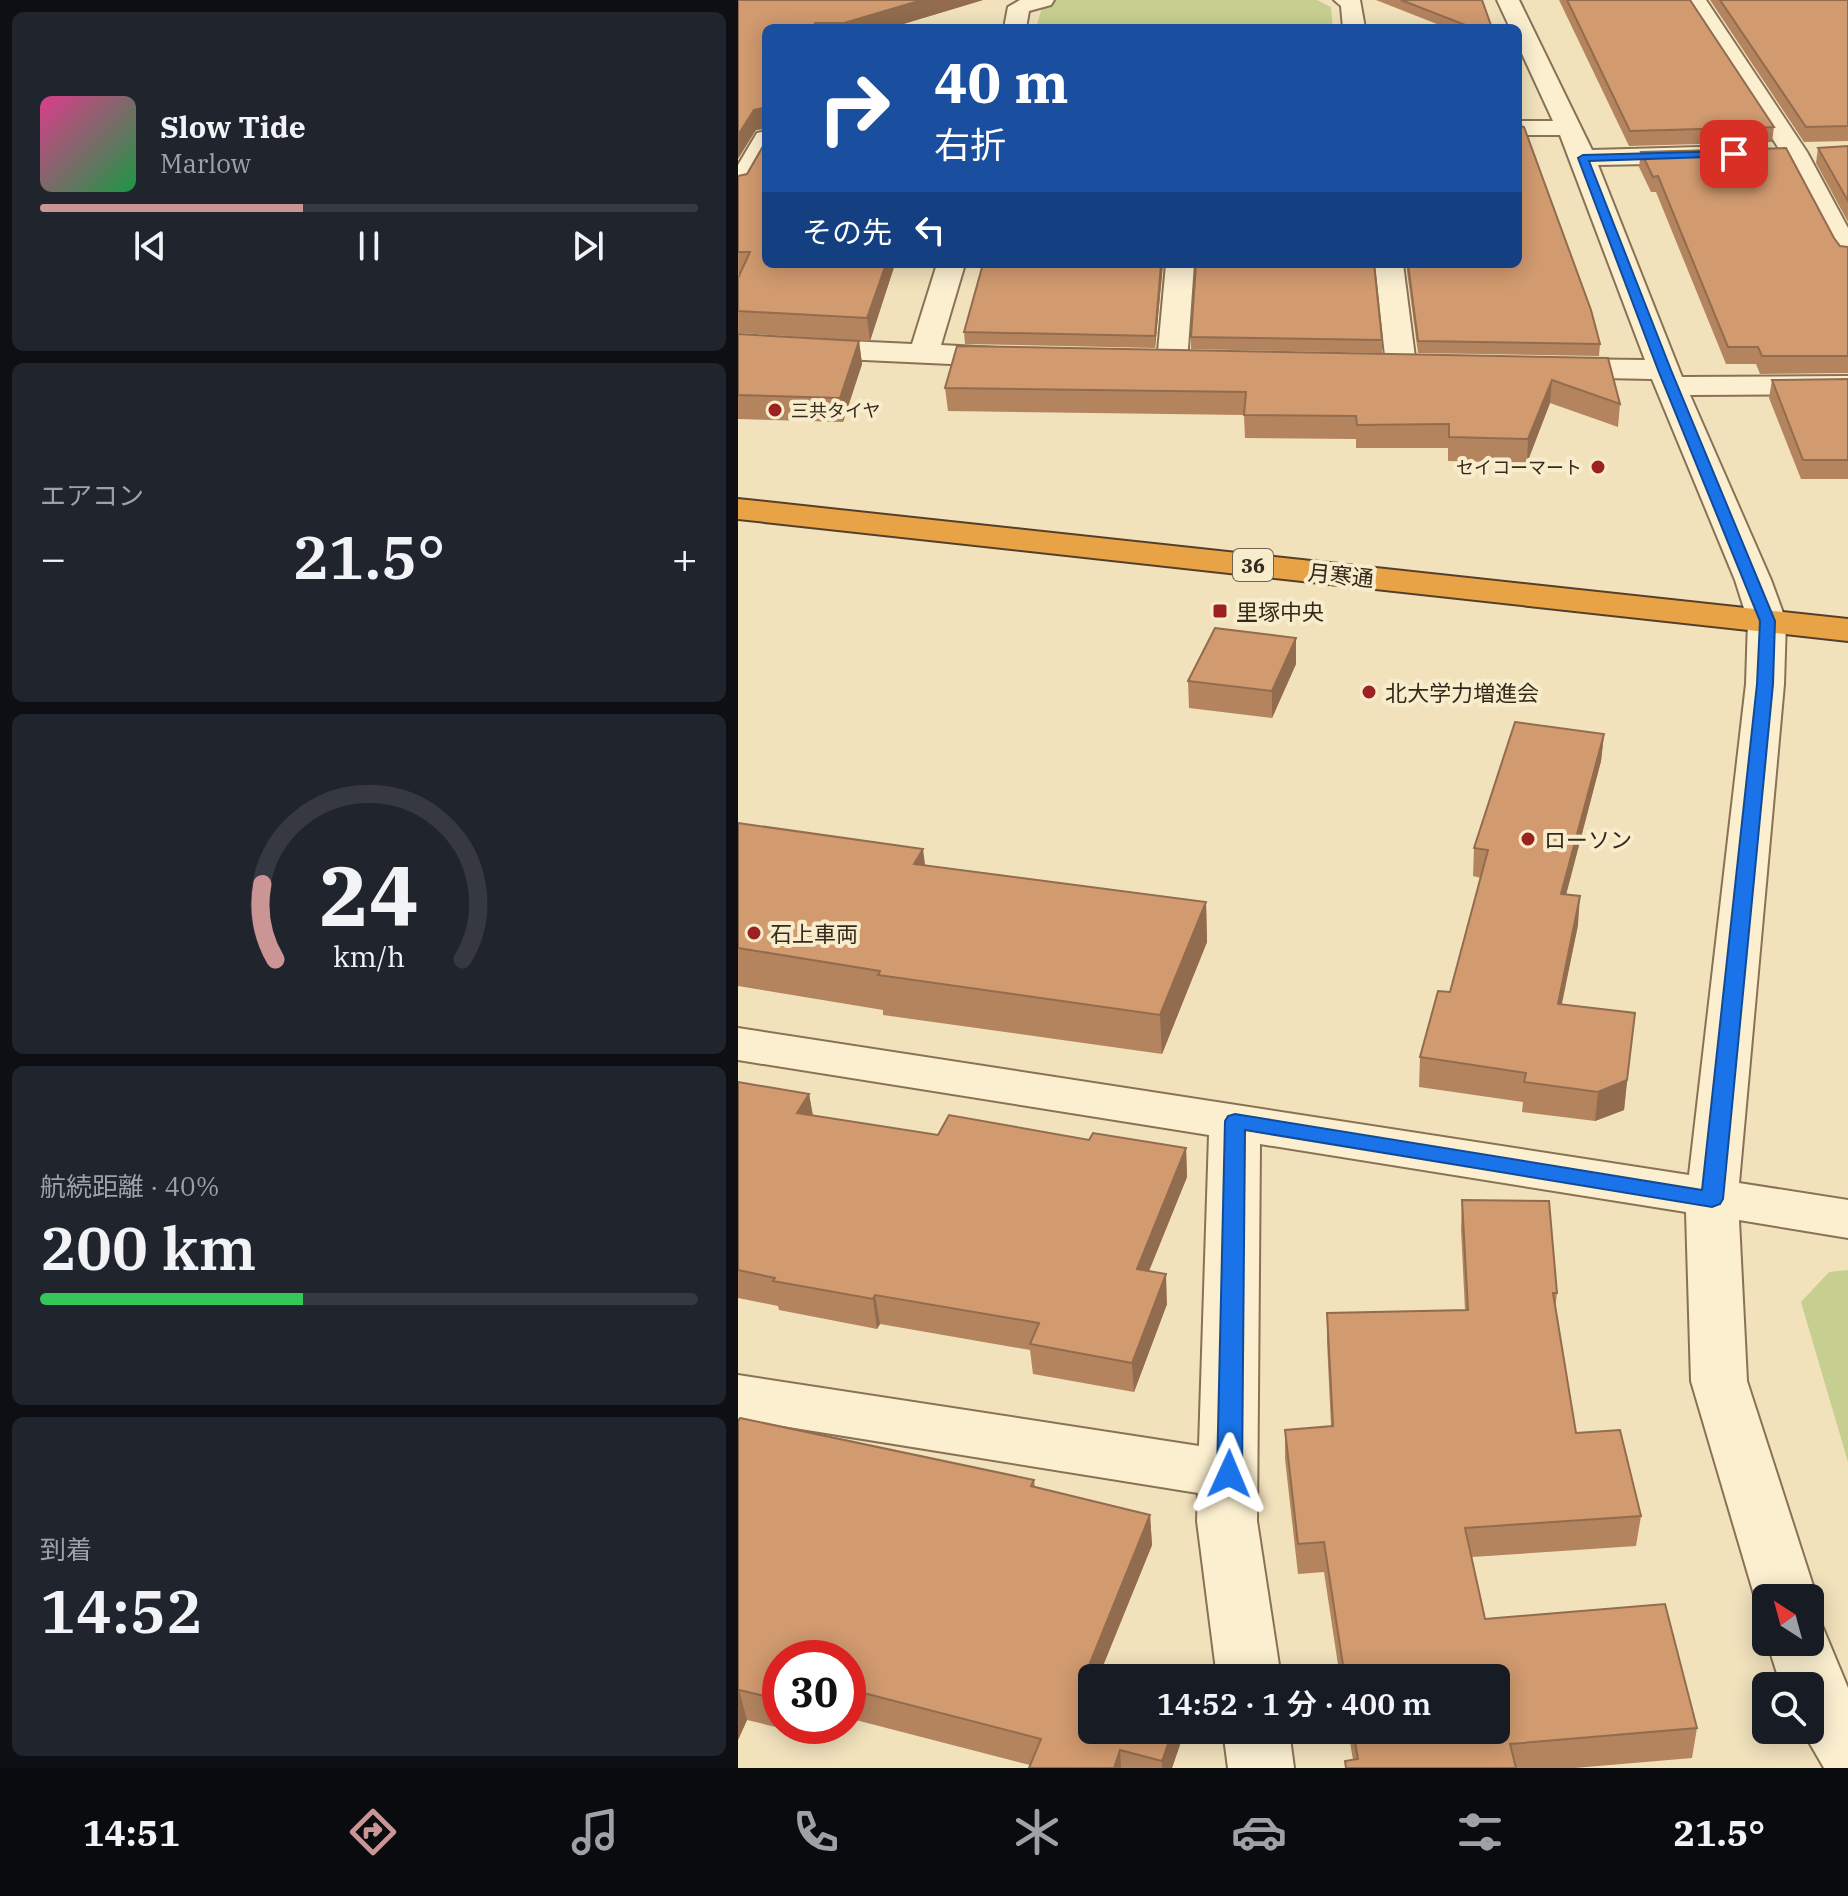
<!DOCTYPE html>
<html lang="ja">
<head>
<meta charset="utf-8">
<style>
  body { margin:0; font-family:"IBM Plex Serif","Noto Sans JP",serif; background:#20242c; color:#f1f3f6; height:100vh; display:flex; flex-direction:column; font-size:30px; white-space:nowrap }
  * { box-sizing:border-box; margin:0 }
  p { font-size:26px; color:#9ea1a6 }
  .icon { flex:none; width:44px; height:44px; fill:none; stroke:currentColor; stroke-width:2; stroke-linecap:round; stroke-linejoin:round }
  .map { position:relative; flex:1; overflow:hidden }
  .panel { display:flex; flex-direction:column; gap:12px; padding:12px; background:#0d0f14; width:738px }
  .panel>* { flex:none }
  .banner { position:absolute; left:24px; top:24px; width:760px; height:244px; border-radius:12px; box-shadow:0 4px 20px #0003; background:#1a4fa0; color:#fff; overflow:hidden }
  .needle { width:52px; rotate:324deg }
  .controls { position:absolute; left:1014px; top:1584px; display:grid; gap:16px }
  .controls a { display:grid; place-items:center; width:72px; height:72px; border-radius:12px; background:#171b24; box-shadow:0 4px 20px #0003; font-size:40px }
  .speed { position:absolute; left:24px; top:1640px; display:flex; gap:16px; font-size:40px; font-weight:700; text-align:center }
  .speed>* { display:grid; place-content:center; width:104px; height:104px; border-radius:50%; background:#171b24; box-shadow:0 4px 20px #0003; line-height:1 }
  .speed .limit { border:12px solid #d22; background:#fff; color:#111 }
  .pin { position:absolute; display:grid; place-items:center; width:68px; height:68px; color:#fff; margin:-34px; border-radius:16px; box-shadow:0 4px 12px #0006 }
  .me { position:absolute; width:88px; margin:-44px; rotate:1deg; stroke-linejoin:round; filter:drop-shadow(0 0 6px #0008) }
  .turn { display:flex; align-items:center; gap:28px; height:168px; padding:0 40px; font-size:36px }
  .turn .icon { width:104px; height:104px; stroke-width:2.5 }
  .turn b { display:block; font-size:56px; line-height:68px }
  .then { display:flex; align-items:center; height:76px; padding:0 40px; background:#0003; gap:16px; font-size:30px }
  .big { font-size:60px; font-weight:600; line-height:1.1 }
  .panel .card { flex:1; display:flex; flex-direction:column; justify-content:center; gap:12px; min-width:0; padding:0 28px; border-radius:12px; background:#20242c }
  .panel .dial { align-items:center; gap:0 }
  .dial svg { height:208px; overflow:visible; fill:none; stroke:#363941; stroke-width:7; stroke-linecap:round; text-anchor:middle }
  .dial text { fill:#f1f3f6; stroke:none }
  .song { display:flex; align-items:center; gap:24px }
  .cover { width:96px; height:96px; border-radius:12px; background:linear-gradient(135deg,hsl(330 70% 55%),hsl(140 70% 35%)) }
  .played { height:8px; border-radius:4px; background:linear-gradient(90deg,#cb9596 40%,#363941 40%) }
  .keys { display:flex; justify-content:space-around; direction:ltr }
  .heat { display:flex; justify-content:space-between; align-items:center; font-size:44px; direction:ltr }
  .charge { height:12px; border-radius:6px; background:linear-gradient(90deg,#34c759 40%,#363941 0) }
  .trip { position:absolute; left:340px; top:1664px; width:432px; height:80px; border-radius:12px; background:#171b24; box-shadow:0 4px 20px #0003; font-weight:600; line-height:80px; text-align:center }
  .dock { display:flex; height:128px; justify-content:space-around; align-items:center; background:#090b0e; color:#9ea1a6 }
  .dock .icon { width:56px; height:56px }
  .dock .active { color:#cb9596 }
  .dock b { font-size:36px; color:#f1f3f6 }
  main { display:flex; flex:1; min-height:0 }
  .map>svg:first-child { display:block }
  .green { fill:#c7cf90 }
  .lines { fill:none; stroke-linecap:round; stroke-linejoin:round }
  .minor-casing { stroke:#897155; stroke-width:4 }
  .highway-casing { stroke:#563f2a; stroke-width:4 }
  .minor { fill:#fbefd0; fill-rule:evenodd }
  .highway { fill:#e7a345; fill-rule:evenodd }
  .wall { fill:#b4845f }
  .shaded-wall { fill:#926c4e }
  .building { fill:#d19a6f; stroke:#926c4e; stroke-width:2 }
  .route { fill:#1a73e8; stroke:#114b97; stroke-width:2 }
  .poi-dot { fill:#9c2221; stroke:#f7eccc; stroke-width:3 }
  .labels { text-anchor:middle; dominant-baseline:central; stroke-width:8; stroke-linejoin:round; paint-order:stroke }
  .far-poi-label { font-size:18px; fill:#37291a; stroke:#f7eccc; text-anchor:start }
  .shield { fill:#f7eccc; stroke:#71644f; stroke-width:2 }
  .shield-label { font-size:20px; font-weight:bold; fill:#37291a }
  .street-label { font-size:22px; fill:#37291a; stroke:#f7eccc }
  .poi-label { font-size:22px; fill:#37291a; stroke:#f7eccc; text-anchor:start }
</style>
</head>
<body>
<main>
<section class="panel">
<div class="card">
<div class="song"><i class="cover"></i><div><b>Slow Tide</b><p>Marlow</p></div></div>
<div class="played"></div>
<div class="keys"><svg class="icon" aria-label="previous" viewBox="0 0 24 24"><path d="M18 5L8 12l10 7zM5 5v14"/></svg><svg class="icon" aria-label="pause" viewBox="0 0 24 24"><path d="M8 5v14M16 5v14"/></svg><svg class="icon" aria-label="next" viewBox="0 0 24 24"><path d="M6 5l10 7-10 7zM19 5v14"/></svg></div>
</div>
<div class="card"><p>エアコン</p>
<div class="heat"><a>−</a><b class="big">21.5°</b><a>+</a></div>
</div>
<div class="card dial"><svg viewBox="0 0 100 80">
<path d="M14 69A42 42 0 1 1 86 69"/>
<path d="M14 69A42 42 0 0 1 9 40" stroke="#cb9596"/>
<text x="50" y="56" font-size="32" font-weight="700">24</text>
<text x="50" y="72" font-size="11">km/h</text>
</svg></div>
<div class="card"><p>航続距離 · 40%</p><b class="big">200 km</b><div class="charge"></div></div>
<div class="card"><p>到着</p><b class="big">14:52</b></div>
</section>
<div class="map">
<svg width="1110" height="1768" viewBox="0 0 1110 1768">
  <rect width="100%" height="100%" fill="#f1e2bc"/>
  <g class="green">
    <polygon points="319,0 579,0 593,7 595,28 298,28 305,4"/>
    <polygon points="1110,1270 1110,1462 1063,1302 1091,1272"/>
  </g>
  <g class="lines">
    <g class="minor-casing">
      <g id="minor">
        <polygon points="282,0 316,0 313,5 291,11 288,28 266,28 270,7"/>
        <polygon points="596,0 622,0 627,28 605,28 603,6"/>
        <polygon points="759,0 781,0 854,150 962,147 971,150 975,155 971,160 962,163 860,165 944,377 1110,376 1110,394 952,395 1033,580 1048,621 1046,684 1001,1183 1110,1200 1110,1238 1001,1220 1009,1381 1079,1598 1072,1613 1072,1598 1028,1598 1028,1617 1017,1598 953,1381 948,1212 522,1144 519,1521 543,1678 479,1678 459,1521 460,1493 0,1419 0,1375 461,1446 471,1135 0,1060 0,1028 951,1175 1008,684 1010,621 997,580 914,379 814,377 803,375 799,368 803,361 814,359 907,360 822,135 780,135 780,121 815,121 780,45 780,28 772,28"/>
        <polygon points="946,0 968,0 1069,152 1110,228 1110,261 1100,259 1096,253 1043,152"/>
        <polygon points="28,131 28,160 9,193 0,195 0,165 19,133"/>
        <polygon points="199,264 227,264 203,345 277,349 288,352 292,358 288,364 277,367 0,354 0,336 174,344"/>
        <polygon points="428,264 456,264 449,362 445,369 434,371 423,369 419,362"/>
        <polygon points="637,264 665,264 678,365 674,372 663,374 652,372 648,365"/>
        <polygon points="1072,1618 1083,1623 1110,1688 1110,1768 1086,1768 1064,1730 1072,1730 1072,1686 1043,1686 1029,1642 1072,1642"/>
        <polygon points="485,1730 551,1730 556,1768 490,1768"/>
      </g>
    </g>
    <g class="highway-casing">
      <polygon id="highway" points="0,499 1110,619 1110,641 0,519"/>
    </g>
    <use href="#minor" class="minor"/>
    <use href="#highway" class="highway"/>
  </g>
  <g class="wall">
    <polygon points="0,0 245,0 152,28 28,28 28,129 18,130"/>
    <polygon points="638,0 744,0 754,28 709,28"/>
    <polygon points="821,0 952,0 1036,127 1034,142 891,146"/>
    <polygon points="972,0 1110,0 1110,141 1066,142"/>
    <polygon points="1110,146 1110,222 1078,163 1080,148"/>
    <polygon points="903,152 1096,238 1102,246 1110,247 1110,373 1022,374 1018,364 988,364 918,192 913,192 901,167"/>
    <polygon points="0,176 28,264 157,264 132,341 0,333 0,278 2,274 0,274"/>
    <polygon points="245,264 425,264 417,348 227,344 226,332"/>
    <polygon points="668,264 780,264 862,344 861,356 680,353"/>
    <polygon points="0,334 121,341 124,364 105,422 0,419"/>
    <polygon points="453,337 644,340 644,353 453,349"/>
    <polygon points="870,358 882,404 880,427 812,403 789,463 710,461 710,448 618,448 618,439 507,438 506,415 210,411 207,388"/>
    <polygon points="1110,379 1110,479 1063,479 1031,398 1034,380"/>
    <polygon points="558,664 534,718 451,708 450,681"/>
    <polygon points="866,734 863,761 828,894 840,925 823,1004 897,1013 886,1110 857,1121 784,1112 785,1102 681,1087 682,1057 712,992 743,878 735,876 736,848"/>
    <polygon points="0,823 187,866 468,902 469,942 424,1054 145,1015 145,1010 0,986"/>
    <polygon points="0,1082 71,1094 75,1116 200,1135 351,1140 448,1148 449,1177 411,1271 429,1304 396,1392 295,1374 292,1350 142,1324 139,1329 41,1310 40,1306 0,1298"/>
    <polygon points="724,1200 819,1293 817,1311 838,1433 903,1516 898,1546 734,1557 747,1619 959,1728 954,1758 837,1768 607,1768 607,1761 615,1760 610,1730 758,1730 758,1678 602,1678 586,1572 560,1574 547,1459 547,1430 593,1426 589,1342 589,1313 727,1310 723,1229"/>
    <polygon points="0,1421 296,1480 297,1487 412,1515 414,1545 365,1666 447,1730 434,1768 291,1768 292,1765 110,1718 110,1658 42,1658 42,1728 9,1720 0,1740"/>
  </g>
  <g class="shaded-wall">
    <polygon points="184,0 245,0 152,28 106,28 106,23"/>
    <polygon points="25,108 27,128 18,130 0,159 0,135 16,110"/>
    <polygon points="148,264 157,264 132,341 129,318"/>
    <polygon points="423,264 425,264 417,348 417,336"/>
    <polygon points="121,341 124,364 105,422 102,398"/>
    <polygon points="814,380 812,403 789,463 790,439"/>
    <polygon points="558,638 558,664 534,718 534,691"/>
    <polygon points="866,734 863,761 821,922 823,894"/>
    <polygon points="185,849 190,887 176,864"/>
    <polygon points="842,896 840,925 818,1033 820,1004"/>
    <polygon points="468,902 469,942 424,1054 422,1015"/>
    <polygon points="889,1080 886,1110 857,1121 860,1092"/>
    <polygon points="71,1094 76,1122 59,1113"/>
    <polygon points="448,1148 449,1177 400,1298 399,1269"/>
    <polygon points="428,1274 429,1304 396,1392 394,1363"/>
    <polygon points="137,1295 142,1324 139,1329 135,1299"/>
    <polygon points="412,1515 414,1545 360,1678 352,1663"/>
    <polygon points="42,1683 42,1726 43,1726 42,1728 35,1698"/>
    <polygon points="1,1690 9,1720 0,1740 0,1693"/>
    <polygon points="435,1730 447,1730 434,1768 424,1768 424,1761"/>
    <polygon points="382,1750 383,1768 376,1768"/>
  </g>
  <g class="building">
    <polygon points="0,0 184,0 106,23 77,23 75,28 28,28 28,111 25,108 16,110 0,135"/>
    <polygon points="663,0 744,0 754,28 735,28"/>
    <polygon points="829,0 952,0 1036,127 892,131"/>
    <polygon points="982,0 1110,0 1110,126 1068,127"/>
    <polygon points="780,125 786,127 853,310 862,344 680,341 670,264 780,264"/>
    <polygon points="28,129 28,264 148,264 129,318 0,311 0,278 12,252 0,252 0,176 9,174 28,141"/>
    <polygon points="1110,146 1110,201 1080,148"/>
    <polygon points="1048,148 1096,238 1102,246 1110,247 1110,356 1024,356 1020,347 990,347 920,176 915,177 903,152"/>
    <polygon points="245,264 423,264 417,336 226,332"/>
    <polygon points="458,264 636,264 644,340 453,337"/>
    <polygon points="0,334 121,341 102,398 0,395"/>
    <polygon points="219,346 870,358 882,404 814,380 790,439 711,437 711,424 619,425 618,416 506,415 508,392 207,388"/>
    <polygon points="1110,379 1110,460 1065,460 1034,380"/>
    <polygon points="477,628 558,638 534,691 450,681"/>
    <polygon points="777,722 866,734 823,894 842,896 820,1004 897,1013 889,1080 860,1092 786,1082 788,1073 682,1057 700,991 712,992 750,850 736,848"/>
    <polygon points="0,823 185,849 176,864 468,902 422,1015 140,975 142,971 0,948"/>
    <polygon points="0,1082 71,1094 59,1113 200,1135 211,1115 351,1140 355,1133 448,1148 399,1269 428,1274 394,1363 292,1344 301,1323 137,1295 135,1299 35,1281 37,1278 0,1270"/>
    <polygon points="724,1200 811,1201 819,1293 815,1293 838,1433 882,1430 903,1516 727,1528 747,1619 927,1604 959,1728 772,1744 778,1768 608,1768 607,1761 620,1759 615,1730 758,1730 758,1678 607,1678 586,1542 560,1544 547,1430 595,1426 589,1313 730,1310"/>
    <polygon points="2,1418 296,1480 293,1486 412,1515 352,1663 415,1678 354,1678 354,1730 435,1730 424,1761 382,1750 376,1768 291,1768 303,1739 110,1689 110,1658 42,1658 42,1683 35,1698 1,1690 0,1693 0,1421"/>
  </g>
  <polygon class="route" points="996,151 999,152 999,156 851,161 933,370 1037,621 1035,684 985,1199 982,1204 974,1207 507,1130 504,1474 500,1481 491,1484 483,1481 479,1474 487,1121 490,1116 497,1114 964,1190 1019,684 1022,621 920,370 840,158 845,155"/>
  <g class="poi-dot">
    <circle cx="37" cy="410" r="8"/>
    <circle cx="860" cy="467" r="8"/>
    <rect x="474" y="603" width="16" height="16" rx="4"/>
    <circle cx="631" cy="692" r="8"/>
    <circle cx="790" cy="839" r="8"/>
    <circle cx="16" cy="933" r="8"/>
  </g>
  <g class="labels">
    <g class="far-poi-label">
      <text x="53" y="410">三共タイヤ</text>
      <text x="844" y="467" text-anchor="end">セイコーマート</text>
    </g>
    <rect class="shield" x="495" y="549" width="40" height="32" rx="6"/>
    <g class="shield-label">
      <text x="515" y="565">36</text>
    </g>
    <g class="street-label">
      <text transform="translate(603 575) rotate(6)">月寒通</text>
    </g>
    <g class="poi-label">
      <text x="498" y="611">里塚中央</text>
      <text x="647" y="692">北大学力増進会</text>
      <text x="806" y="839">ローソン</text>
      <text x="32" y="933">石上車両</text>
    </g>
  </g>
</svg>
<div class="controls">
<a><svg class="needle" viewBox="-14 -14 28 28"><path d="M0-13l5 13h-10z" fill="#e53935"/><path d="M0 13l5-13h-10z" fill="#9ea1a6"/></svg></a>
<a><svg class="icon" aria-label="search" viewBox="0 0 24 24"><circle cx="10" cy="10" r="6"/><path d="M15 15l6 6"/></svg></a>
</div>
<div class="speed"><div class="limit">30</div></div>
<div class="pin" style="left:996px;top:154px;background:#d93025"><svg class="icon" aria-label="arrive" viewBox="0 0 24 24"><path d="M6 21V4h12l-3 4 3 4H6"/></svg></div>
<svg class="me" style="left:491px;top:1474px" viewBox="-20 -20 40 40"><path d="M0-17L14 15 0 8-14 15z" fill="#1a73e8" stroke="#fff" stroke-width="4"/></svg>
<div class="trip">14:52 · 1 分 · 400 m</div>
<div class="banner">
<div class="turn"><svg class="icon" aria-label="right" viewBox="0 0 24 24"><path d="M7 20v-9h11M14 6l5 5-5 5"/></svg><div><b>40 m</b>右折</div></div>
<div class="then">その先<svg class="icon" aria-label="left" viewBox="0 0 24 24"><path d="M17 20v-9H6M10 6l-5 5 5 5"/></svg></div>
</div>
</div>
</main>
<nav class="dock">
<b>14:51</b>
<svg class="icon active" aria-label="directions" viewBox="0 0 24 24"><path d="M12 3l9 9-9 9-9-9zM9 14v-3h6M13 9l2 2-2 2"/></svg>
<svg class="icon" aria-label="music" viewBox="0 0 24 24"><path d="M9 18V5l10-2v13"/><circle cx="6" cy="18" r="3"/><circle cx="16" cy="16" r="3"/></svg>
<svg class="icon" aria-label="phone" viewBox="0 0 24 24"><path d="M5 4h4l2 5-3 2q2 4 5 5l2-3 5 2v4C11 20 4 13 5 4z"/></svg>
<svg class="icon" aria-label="climate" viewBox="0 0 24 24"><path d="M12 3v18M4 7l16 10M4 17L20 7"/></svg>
<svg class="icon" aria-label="car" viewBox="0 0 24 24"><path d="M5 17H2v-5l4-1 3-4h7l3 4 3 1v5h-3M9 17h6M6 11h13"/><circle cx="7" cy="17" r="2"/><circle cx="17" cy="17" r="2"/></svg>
<svg class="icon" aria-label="filters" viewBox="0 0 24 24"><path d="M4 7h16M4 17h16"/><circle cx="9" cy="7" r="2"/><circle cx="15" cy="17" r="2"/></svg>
<b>21.5°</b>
</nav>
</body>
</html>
